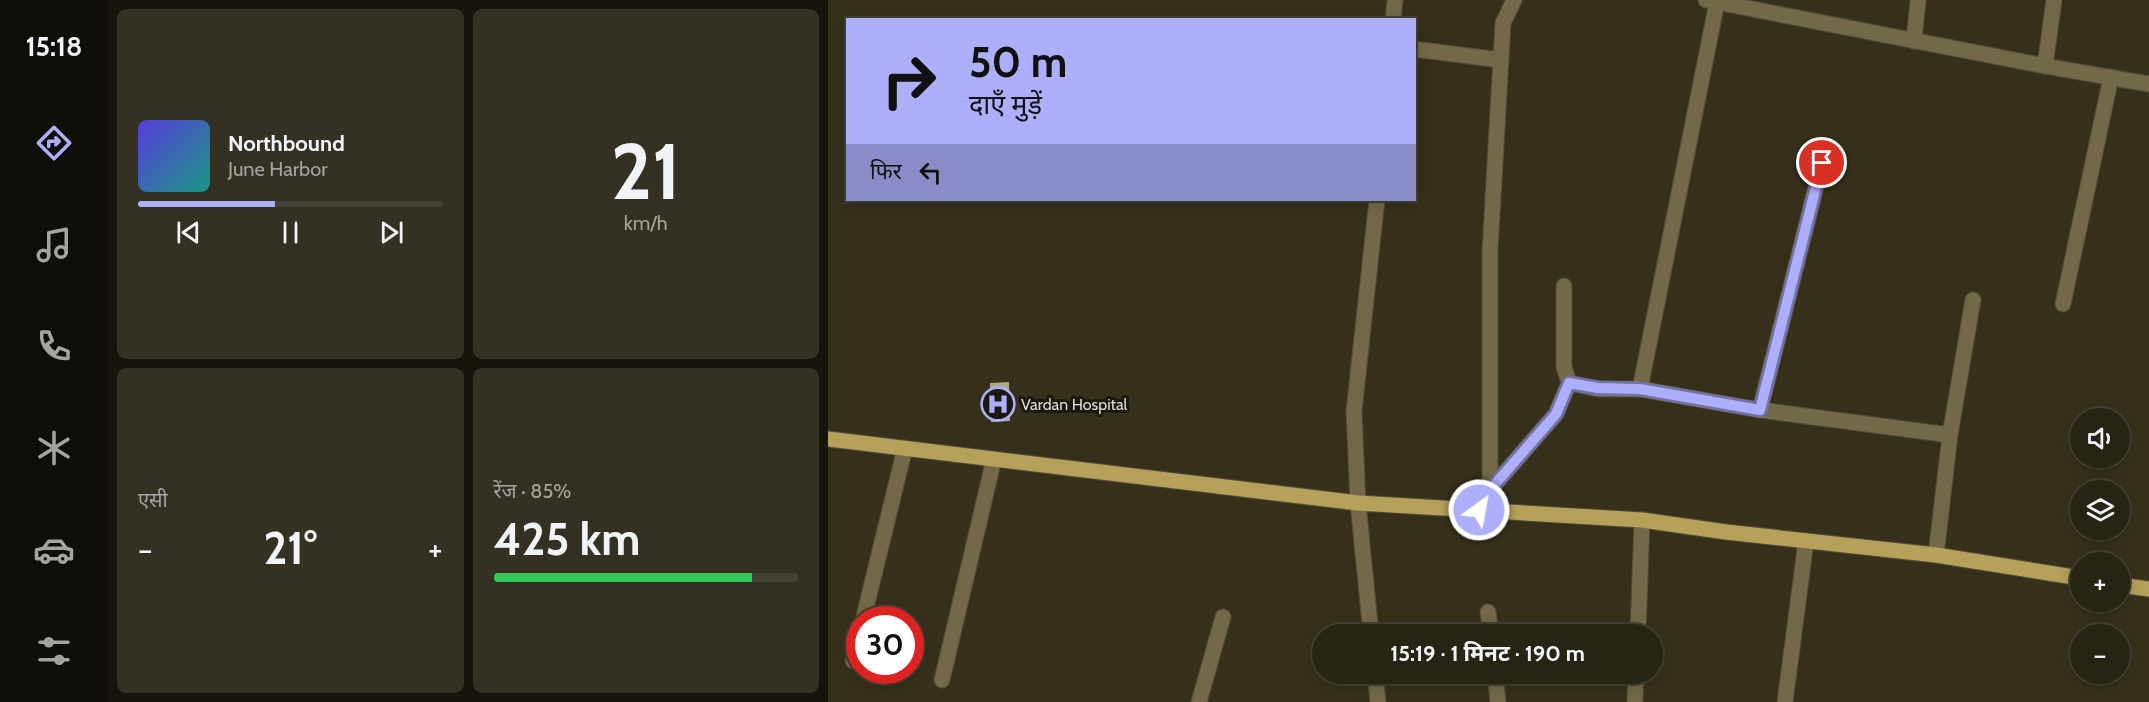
<!DOCTYPE html>
<html lang="hi">
<head>
<meta charset="utf-8">
<style>
  body { margin:0; font-family:Cabin,"Noto Sans Devanagari",sans-serif; background:#343022; color:#f1f3f6; height:100vh; display:flex; flex-direction:column; font-size:22px; white-space:nowrap }
  * { box-sizing:border-box; margin:0 }
  p { font-size:20px; color:#a5a4a0 }
  .icon { flex:none; width:33px; height:33px; fill:none; stroke:currentColor; stroke-width:2; stroke-linecap:round; stroke-linejoin:round }
  .map { position:relative; flex:1; overflow:hidden }
  .side { display:flex; flex-direction:column; gap:9px; padding:9px; background:#16140b; width:720px }
  .side>* { flex:none }
  .banner { position:absolute; left:18px; top:18px; width:570px; height:183px; border-radius:0px; box-shadow:0 3px 15px #0003,0 0 0 2px #444134; background:#adaffb; color:#111; overflow:hidden }
  .fabs { position:absolute; left:1242px; top:408px; display:grid; gap:12px }
  .fabs a { display:grid; place-items:center; width:60px; height:60px; border-radius:50%; background:#282414; box-shadow:0 3px 15px #0003,0 0 0 2px #444134; font-size:30px }
  .speed { position:absolute; left:18px; top:606px; display:flex; gap:12px; font-size:30px; font-weight:700; text-align:center }
  .speed>* { display:grid; place-content:center; width:78px; height:78px; border-radius:50%; background:#282414; box-shadow:0 3px 15px #0003,0 0 0 2px #444134; line-height:1 }
  .speed .limit { border:9px solid #d22; background:#fff; color:#111 }
  .pin { position:absolute; display:grid; place-items:center; width:51px; height:51px; color:#fff; margin:-26px; border:3px solid #fff; border-radius:50%; box-shadow:0 2px 6px #0007 }
  .me { position:absolute; width:66px; margin:-33px; rotate:32deg; stroke-linejoin:round; filter:drop-shadow(0 0 4px #0008) }
  .turn { display:flex; align-items:center; gap:21px; height:126px; padding:0 24px; font-size:27px }
  .turn .icon { width:78px; height:78px; stroke-width:2.5 }
  .turn b { display:block; font-size:42px; line-height:51px }
  .then { display:flex; align-items:center; height:57px; padding:0 24px; background:#0003; gap:12px; font-size:22px }
  .big { font-size:45px; font-weight:700; line-height:1.1 }
  .side .tile { flex:1; display:flex; flex-direction:column; justify-content:center; gap:9px; min-width:0; padding:0 21px; border-radius:9px; background:#343022 }
  .side .dial { align-items:center; gap:0 }
  .dial b { font-size:78px; line-height:1 }
  .song { display:flex; align-items:center; gap:18px }
  .cover { width:72px; height:72px; border-radius:9px; background:linear-gradient(135deg,hsl(250 70% 55%),hsl(170 70% 35%)) }
  .played { height:6px; border-radius:3px; background:linear-gradient(90deg,#adaffb 45%,#444134 45%) }
  .keys { display:flex; justify-content:space-around; direction:ltr }
  .heat { display:flex; justify-content:space-between; align-items:center; font-size:33px; direction:ltr }
  .charge { height:9px; border-radius:4px; background:linear-gradient(90deg,#34c759 85%,#444134 0) }
  .side .tiles { flex:1; display:grid; gap:9px; grid-template-columns:repeat(2,1fr) }
  .trip { position:absolute; left:484px; top:624px; width:351px; height:60px; border-radius:30px; background:#282414; box-shadow:0 3px 15px #0003,0 0 0 2px #444134; font-weight:700; line-height:60px; text-align:center }
  main { display:flex; flex:1; min-height:0 }
  .menu { display:flex; flex-direction:column; width:108px; justify-content:space-around; align-items:center; background:#100e08; color:#a5a4a0 }
  .menu .icon { width:42px; height:42px }
  .menu .selected { color:#adaffb }
  .menu b { font-size:27px; color:#f1f3f6 }
  .map>svg:first-child { display:block }
  .building { fill:#b3a885 }
  .lines { fill:none; stroke-linecap:round; stroke-linejoin:round }
  .minor-casing { stroke:#514b38; stroke-width:17 }
  .primary-casing { stroke:#514b38; stroke-width:17 }
  .minor { stroke:#736948; stroke-width:15 }
  .primary { stroke:#b6a15b; stroke-width:15 }
  .route-casing { stroke:#7072a3; stroke-width:15 }
  .route { stroke:#adaffb; stroke-width:10 }
  .labels { text-anchor:middle; dominant-baseline:central; stroke-width:6; stroke-linejoin:round; paint-order:stroke }
  .poi-label { font-size:16px; fill:#dfdbcf; stroke:#1b180f; text-anchor:start }
</style>
</head>
<body>
<main>
<nav class="menu">
<b>15:18</b>
<svg class="icon selected" aria-label="directions" viewBox="0 0 24 24"><path d="M12 3l9 9-9 9-9-9zM9 14v-3h6M13 9l2 2-2 2"/></svg>
<svg class="icon" aria-label="music" viewBox="0 0 24 24"><path d="M9 18V5l10-2v13"/><circle cx="6" cy="18" r="3"/><circle cx="16" cy="16" r="3"/></svg>
<svg class="icon" aria-label="phone" viewBox="0 0 24 24"><path d="M5 4h4l2 5-3 2q2 4 5 5l2-3 5 2v4C11 20 4 13 5 4z"/></svg>
<svg class="icon" aria-label="climate" viewBox="0 0 24 24"><path d="M12 3v18M4 7l16 10M4 17L20 7"/></svg>
<svg class="icon" aria-label="car" viewBox="0 0 24 24"><path d="M5 17H2v-5l4-1 3-4h7l3 4 3 1v5h-3M9 17h6M6 11h13"/><circle cx="7" cy="17" r="2"/><circle cx="17" cy="17" r="2"/></svg>
<svg class="icon" aria-label="filters" viewBox="0 0 24 24"><path d="M4 7h16M4 17h16"/><circle cx="9" cy="7" r="2"/><circle cx="15" cy="17" r="2"/></svg>
</nav>
<section class="side">
<div class="tiles">
<div class="tile">
<div class="song"><i class="cover"></i><div><b>Northbound</b><p>June Harbor</p></div></div>
<div class="played"></div>
<div class="keys"><svg class="icon" aria-label="previous" viewBox="0 0 24 24"><path d="M18 5L8 12l10 7zM5 5v14"/></svg><svg class="icon" aria-label="pause" viewBox="0 0 24 24"><path d="M8 5v14M16 5v14"/></svg><svg class="icon" aria-label="next" viewBox="0 0 24 24"><path d="M6 5l10 7-10 7zM19 5v14"/></svg></div>
</div>
<div class="tile dial"><b>21</b><p>km/h</p></div>
<div class="tile"><p>एसी</p>
<div class="heat"><a>−</a><b class="big">21°</b><a>+</a></div>
</div>
<div class="tile"><p>रेंज · 85%</p><b class="big">425 km</b><div class="charge"></div></div>
</div>
</section>
<div class="map">
<svg width="1321" height="702" viewBox="0 0 1321 702">
  <rect width="100%" height="100%" fill="#36301b"/>
  <polygon class="building" points="181,382 182,421 163,422 162,383"/>
  <g class="lines">
    <g class="minor-casing">
      <g id="minor">
        <polyline points="878,0 1217,66 1321,84"/>
        <polyline points="565,20 567,0"/>
        <polyline points="1086,41 1090,0"/>
        <polyline points="586,49 673,60"/>
        <polyline points="1217,66 1226,0"/>
        <polyline points="736,286 736,367 741,383 770,389 812,389 932,410 1122,435"/>
        <polyline points="1235,304 1283,77"/>
        <polyline points="812,389 889,2"/>
        <polyline points="932,410 994,163"/>
        <polyline points="662,493 662,251 675,23 686,0"/>
        <polyline points="651,510 668,483 728,414 741,383"/>
        <polyline points="1108,555 1122,435 1145,300"/>
        <polyline points="660,612 663,634"/>
        <polyline points="35,620 77,448"/>
        <polyline points="543,634 530,503 526,411 549,200"/>
        <polyline points="810,634 814,520"/>
        <polyline points="25,661 32,634"/>
        <polyline points="547,674 550,702"/>
        <polyline points="667,674 670,702"/>
        <polyline points="114,680 166,459"/>
        <polyline points="371,702 395,617"/>
        <polyline points="807,702 808,674"/>
        <polyline points="957,702 978,541"/>
      </g>
    </g>
    <g class="primary-casing">
      <g id="primary">
        <polyline points="0,439 530,503 814,520 898,532 1108,555 1252,578"/>
        <polyline points="1292,585 1321,589"/>
      </g>
    </g>
    <use href="#minor" class="minor"/>
    <use href="#primary" class="primary"/>
  </g>
  <g class="lines">
    <g class="route-casing">
      <polyline id="route" points="651,510 668,483 728,414 741,383 770,388 812,389 932,410 994,163"/>
    </g>
    <use href="#route" class="route"/>
  </g>
  <defs>
    <g id="hospital-ring" transform="scale(1.725)"><circle r="9.5" fill="#1b180f" stroke="#adaffb" stroke-width="1.5"/><path d="M-5-5h3v3.5h4V-5h3V5h-3V1.5h-4V5h-3Z" fill="#adaffb"/></g>
  </defs>
  <g fill-rule="evenodd">
    <use href="#hospital-ring" x="170" y="404"/>
  </g>
  <g class="labels">
    <g class="poi-label">
      <text x="193" y="404">Vardan Hospital</text>
    </g>
  </g>
</svg>
<div class="fabs">
<a><svg class="icon" aria-label="sound" viewBox="0 0 24 24"><path d="M4 9h4l5-4v14l-5-4H4zM17 9q2 3 0 6"/></svg></a>
<a><svg class="icon" aria-label="layers" viewBox="0 0 24 24"><path d="M12 4l9 5-9 5-9-5zM3 14l9 5 9-5"/></svg></a>
<a>+</a>
<a>−</a>
</div>
<div class="speed"><div class="limit">30</div></div>
<div class="pin" style="left:994px;top:163px;background:#d93025"><svg class="icon" aria-label="arrive" viewBox="0 0 24 24"><path d="M6 21V4h12l-3 4 3 4H6"/></svg></div>
<svg class="me" style="left:651px;top:510px" viewBox="-20 -20 40 40"><circle r="17" fill="#adaffb" stroke="#fff" stroke-width="3"/><path d="M0-11L8 9 0 5-8 9z" fill="#fff"/></svg>
<div class="trip">15:19 · 1 मिनट · 190 m</div>
<div class="banner">
<div class="turn"><svg class="icon" aria-label="right" viewBox="0 0 24 24"><path d="M7 20v-9h11M14 6l5 5-5 5"/></svg><div><b>50 m</b>दाएँ मुड़ें</div></div>
<div class="then">फिर<svg class="icon" aria-label="left" viewBox="0 0 24 24"><path d="M17 20v-9H6M10 6l-5 5 5 5"/></svg></div>
</div>
</div>
</main>
</body>
</html>
